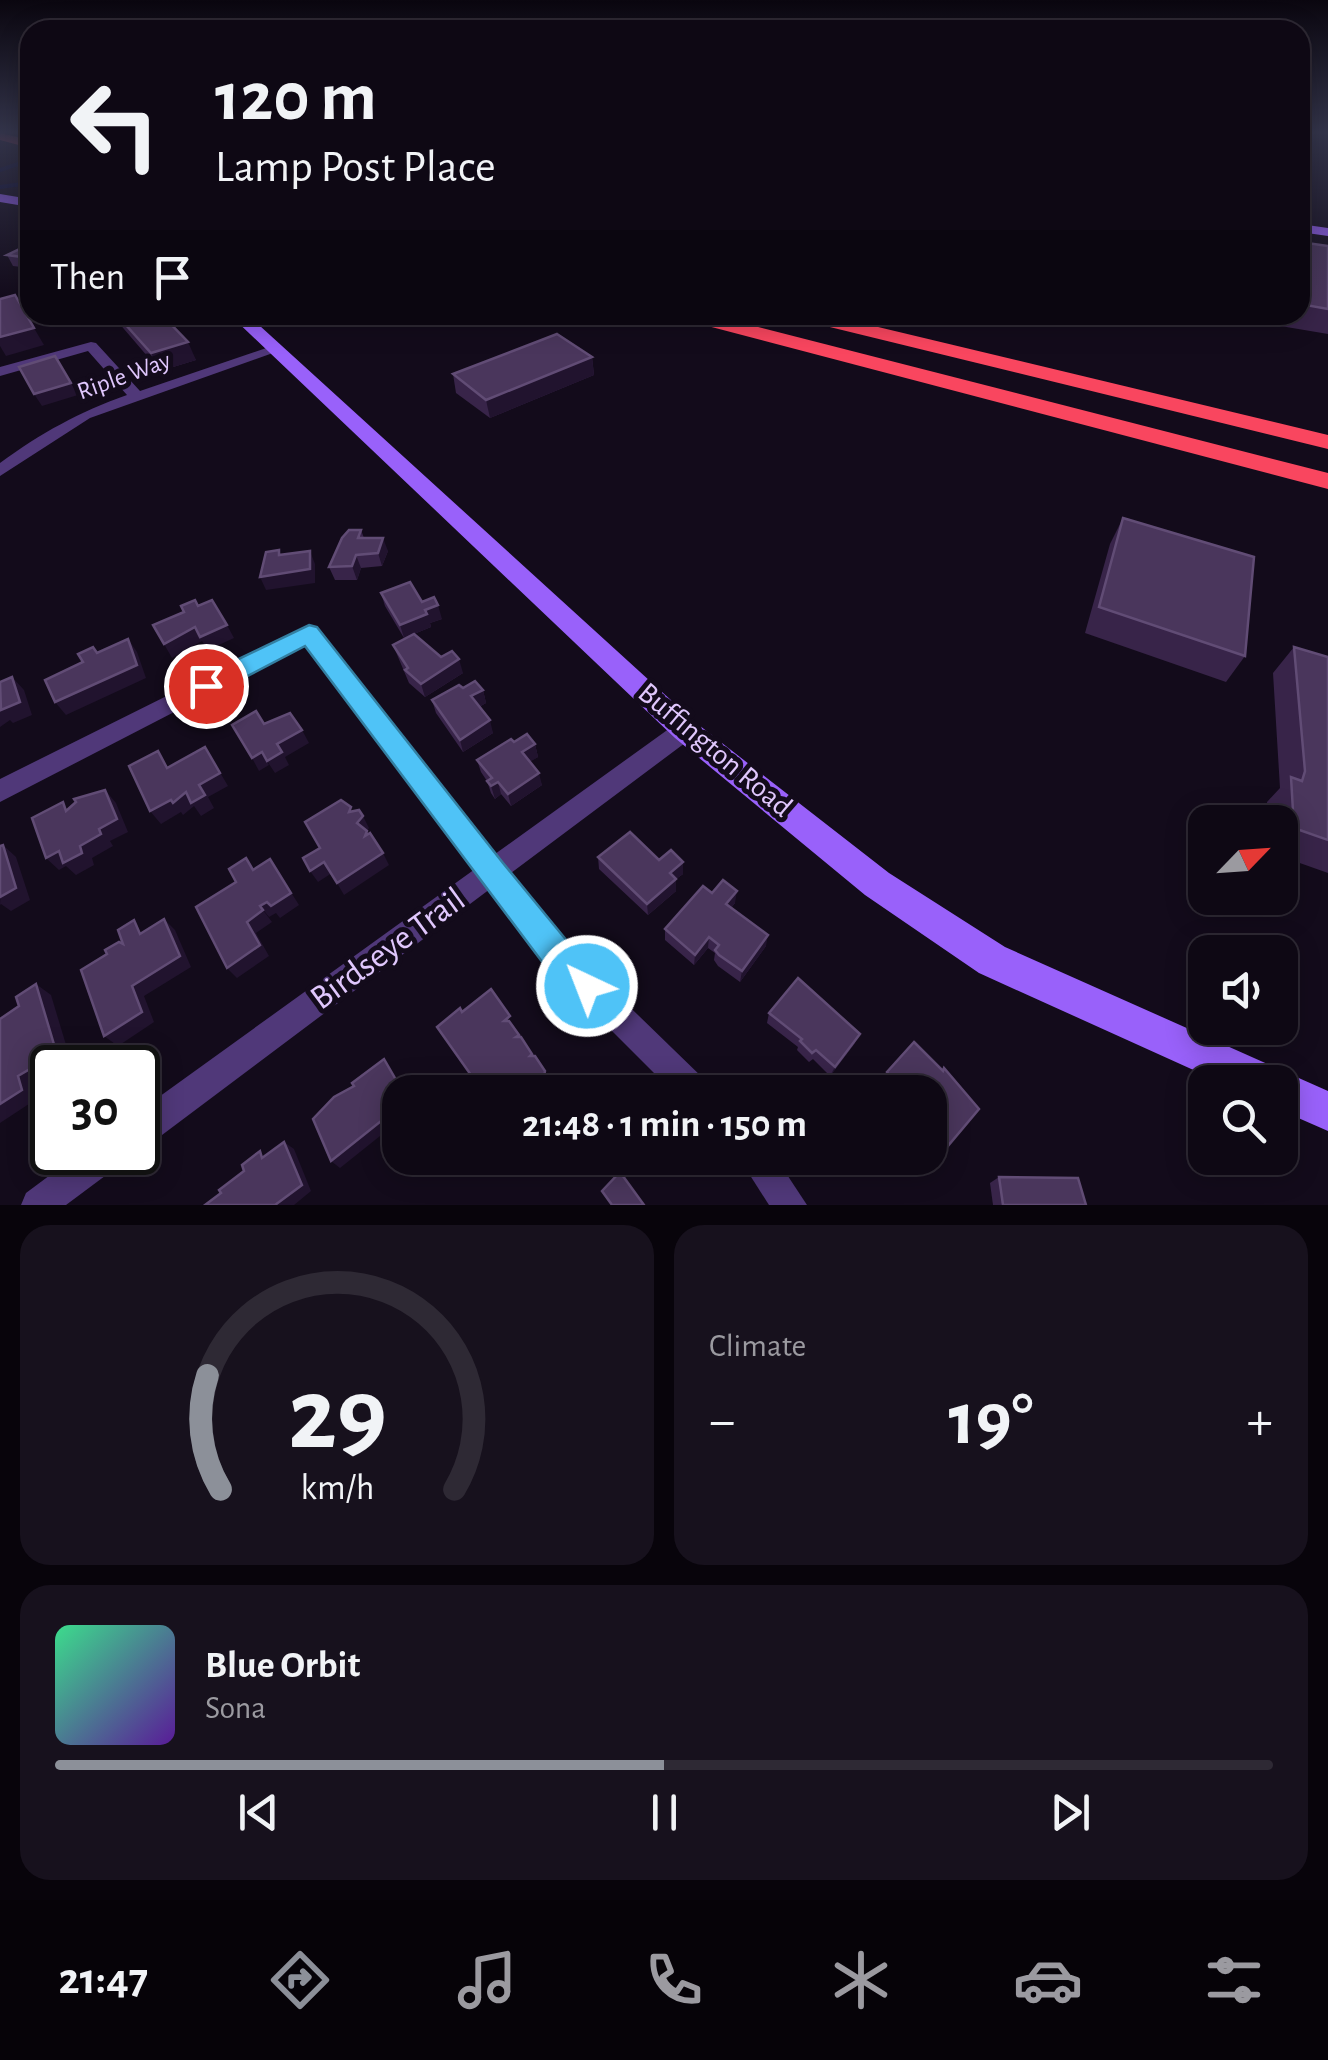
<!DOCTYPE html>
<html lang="en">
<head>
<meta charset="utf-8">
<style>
  body { margin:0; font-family:"Alegreya Sans",sans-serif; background:#17111d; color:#f1f3f6; height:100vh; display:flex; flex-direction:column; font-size:38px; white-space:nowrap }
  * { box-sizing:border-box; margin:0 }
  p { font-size:32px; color:#9b9aa0 }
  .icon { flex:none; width:55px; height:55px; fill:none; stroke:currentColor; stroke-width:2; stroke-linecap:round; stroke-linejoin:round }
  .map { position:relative; height:1205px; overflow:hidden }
  .side { display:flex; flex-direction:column; gap:20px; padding:20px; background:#08040b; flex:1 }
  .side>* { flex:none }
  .hud { position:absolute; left:20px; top:20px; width:1290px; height:305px; border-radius:30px; box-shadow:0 5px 25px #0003,0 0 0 2px #2e2934; background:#0e0814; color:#f1f3f6; overflow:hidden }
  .needle { width:65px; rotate:65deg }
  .fabs { position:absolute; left:1188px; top:805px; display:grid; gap:20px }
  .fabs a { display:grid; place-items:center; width:110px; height:110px; border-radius:20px; background:#0e0814; box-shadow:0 5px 25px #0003,0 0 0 2px #2e2934; font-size:50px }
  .speed { position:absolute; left:30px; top:1045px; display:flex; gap:20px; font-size:50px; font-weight:700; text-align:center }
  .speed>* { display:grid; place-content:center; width:130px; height:130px; border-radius:50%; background:#0e0814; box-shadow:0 5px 25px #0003,0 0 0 2px #2e2934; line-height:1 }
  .speed .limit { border:5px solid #111; border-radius:15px; background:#fff; color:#111 }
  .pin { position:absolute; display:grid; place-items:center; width:85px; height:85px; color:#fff; margin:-42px; border:5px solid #fff; border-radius:50%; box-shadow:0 2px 10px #0007 }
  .me { position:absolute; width:110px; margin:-55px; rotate:317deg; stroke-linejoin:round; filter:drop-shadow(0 0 8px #0008) }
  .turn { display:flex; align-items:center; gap:35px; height:210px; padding:0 30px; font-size:45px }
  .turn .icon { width:130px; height:130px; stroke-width:2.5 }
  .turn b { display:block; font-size:70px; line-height:85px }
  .then { display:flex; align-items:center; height:95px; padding:0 30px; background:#0003; gap:20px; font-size:38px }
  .big { font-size:75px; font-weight:700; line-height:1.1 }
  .side .card { flex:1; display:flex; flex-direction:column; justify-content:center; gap:15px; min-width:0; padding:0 35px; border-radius:30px; background:#17111d }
  .side .dial { align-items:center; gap:0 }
  .dial svg { height:260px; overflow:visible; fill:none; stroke:#2e2934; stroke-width:7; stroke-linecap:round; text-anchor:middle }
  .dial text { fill:#f1f3f6; stroke:none }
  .song { display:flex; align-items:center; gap:30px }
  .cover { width:120px; height:120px; border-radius:15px; background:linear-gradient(135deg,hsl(150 70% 55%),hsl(270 70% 35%)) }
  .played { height:10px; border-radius:5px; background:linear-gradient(90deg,#8c9099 50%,#2e2934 50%) }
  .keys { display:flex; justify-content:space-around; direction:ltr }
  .heat { display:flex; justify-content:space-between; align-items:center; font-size:55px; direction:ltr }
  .side .tiles { flex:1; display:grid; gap:20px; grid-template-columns:1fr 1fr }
  .card:last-child { grid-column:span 2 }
  .trip { position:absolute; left:382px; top:1075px; width:565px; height:100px; border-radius:30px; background:#0e0814; box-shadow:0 5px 25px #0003,0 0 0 2px #2e2934; font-weight:700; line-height:100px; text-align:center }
  .menu { display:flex; height:160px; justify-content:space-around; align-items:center; background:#060308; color:#9b9aa0 }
  .menu .icon { width:70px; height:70px }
  .menu .current { color:#8c9099 }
  .menu b { font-size:45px; color:#f1f3f6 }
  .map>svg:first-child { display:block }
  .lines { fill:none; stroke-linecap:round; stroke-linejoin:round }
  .stream { stroke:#0a0b36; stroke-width:4 }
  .street { fill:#503879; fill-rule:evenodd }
  .secondary { fill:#9961fa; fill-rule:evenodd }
  .highway { fill:#f9465f; fill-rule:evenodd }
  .wall { fill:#382449 }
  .shaded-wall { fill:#21132e }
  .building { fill:#4a365c; stroke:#614c75; stroke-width:2.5 }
  .route { fill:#4fc3f7; stroke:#337fa1; stroke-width:2.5 }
  .labels { text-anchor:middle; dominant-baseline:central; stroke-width:10; stroke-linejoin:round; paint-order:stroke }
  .far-street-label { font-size:25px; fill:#e0c7fd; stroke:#130b1b }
  .street-label { font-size:30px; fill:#e0c7fd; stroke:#130b1b }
  .near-street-label { font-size:35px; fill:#e0c7fd; stroke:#130b1b }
</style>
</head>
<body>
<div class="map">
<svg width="1328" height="1205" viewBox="0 0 1328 1205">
  <rect width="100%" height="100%" fill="#130b1b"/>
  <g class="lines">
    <g class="stream">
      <polyline points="0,170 30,160"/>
      <polyline points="0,187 30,183"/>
    </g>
    <g class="street">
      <path d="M91,342L96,343L140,391L272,346L284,349L90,418L0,476V463C41,433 79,412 127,395L88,351L0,376V367Z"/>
      <polygon points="309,625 316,628 495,854 677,723 685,721 693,723 697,730 693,737 511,873 570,949 706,1081 711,1092 673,1092 550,969 490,889 150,1144 138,1148 138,1112 475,869 306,644 0,802 0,779"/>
      <polygon points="81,1152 125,1152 121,1164 66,1205 21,1205 26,1193"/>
      <polygon points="739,1158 776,1158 807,1205 769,1205"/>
    </g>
    <g class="secondary">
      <polygon points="0,194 30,199 30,207 0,202"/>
      <polygon points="1300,224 1328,228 1328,236 1300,232"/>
      <polygon points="230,315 248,315 695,722 889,873 1005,947 1328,1091 1328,1131 1280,1110 1280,1082 1220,1082 979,973 865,895 675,738"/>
    </g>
    <g class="highway">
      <polygon points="0,133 30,140 30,148 0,140"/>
      <polygon points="678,315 711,315 1328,473 1328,489 681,319"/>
      <polygon points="794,315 828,315 1328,435 1328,449 797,319"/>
    </g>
  </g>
  <g class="wall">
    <polygon points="1300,242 1328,246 1328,334 1228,317 1228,315 1300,315"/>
    <polygon points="30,244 30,268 13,266 7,255"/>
    <polygon points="111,315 162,315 196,360 160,371 118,322 117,322"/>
    <polygon points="592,357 594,375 490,418 456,393 453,374"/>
    <polygon points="1123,518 1245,656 1226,682 1085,633 1110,544"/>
    <polygon points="361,530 364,538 388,551 382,566 361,568 357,580 335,580 329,567"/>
    <polygon points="381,593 422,602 442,619 430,623 431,627 414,634 441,657 463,673 425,697 409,683 393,645 413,634 404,638 385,606"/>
    <polygon points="1294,647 1328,657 1328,873 1280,856 1280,822 1268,822 1267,802 1280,788 1273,673"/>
    <polygon points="463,688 483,690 486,703 479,707 493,733 463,752 436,713 432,700"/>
    <polygon points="514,742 535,744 538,757 530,761 542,785 511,806 501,794 495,799 491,793 487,781 481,772 477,760"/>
    <polygon points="598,857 659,860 683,874 676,879 676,891 648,915 599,869"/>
    <polygon points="712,893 735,903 731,908 766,946 740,982 718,966 714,960 715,953 708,948 694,965 665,940 665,929"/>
    <polygon points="769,1013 855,1043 830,1076 813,1059 809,1062 797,1050 798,1047 767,1023"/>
    <polygon points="914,1042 943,1071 944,1068 979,1109 940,1155 930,1144 930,1092 892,1092 881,1081 887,1072"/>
    <polygon points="999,1177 1086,1205 993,1205 990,1183"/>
  </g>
  <g class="shaded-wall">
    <polygon points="34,328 44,345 6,356 0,346 0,337"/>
    <polygon points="188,342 196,360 160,371 151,353"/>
    <polygon points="592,357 594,375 490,418 486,400"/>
    <polygon points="71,383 78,395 42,406 34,394"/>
    <polygon points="383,538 388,551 382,566 378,553"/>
    <polygon points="310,551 315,564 315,583 266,590 260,577"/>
    <polygon points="356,555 361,568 357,580 352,566"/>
    <polygon points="438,605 442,619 430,623 431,627 404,638 400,625 425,610"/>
    <polygon points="227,625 234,638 208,650 202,641 172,658 164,644 195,627"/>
    <polygon points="128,639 137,652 146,678 66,715 55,702"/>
    <polygon points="459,659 463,673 425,697 421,684"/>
    <polygon points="12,677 24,690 32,715 13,723 10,720 0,727 0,707"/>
    <polygon points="483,690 486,703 475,709 471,696"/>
    <polygon points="490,720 493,733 463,752 460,740"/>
    <polygon points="302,730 309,743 285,757 289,765 275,773 267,761 277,744"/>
    <polygon points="535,744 538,757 525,765 522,752"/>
    <polygon points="205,747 228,786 208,797 214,808 201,816 194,806 183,815 181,812 161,824 150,811 199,785"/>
    <polygon points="262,752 269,765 259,771 252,758"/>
    <polygon points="539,773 542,785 511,806 508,794"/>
    <polygon points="498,782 501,794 495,799 491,786"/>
    <polygon points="105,790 116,803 128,832 110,841 113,846 92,858 94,865 76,875 66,866 59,870 46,858 99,829"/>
    <polygon points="363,816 369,828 367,831 373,843 357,823"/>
    <polygon points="3,845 16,857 30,900 11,911 1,904 0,905"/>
    <polygon points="383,853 389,865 344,895 337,883"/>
    <polygon points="270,859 299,905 280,918 276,913 269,917 260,906"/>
    <polygon points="324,862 332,873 318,882 310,871"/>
    <polygon points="683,862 683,874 676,879 676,891 648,915 647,904 670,873"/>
    <polygon points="737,891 735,903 724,916 726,904"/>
    <polygon points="263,910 272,922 256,933 269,956 237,978 227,968 247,922"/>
    <polygon points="164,919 175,930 191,967 144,996 154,1022 118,1046 104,1036 132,986"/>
    <polygon points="768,935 766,946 740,982 742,971"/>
    <polygon points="709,937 708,948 694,965 695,955"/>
    <polygon points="36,984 51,995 73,1068 61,1068"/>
    <polygon points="860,1034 855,1043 830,1076 835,1067"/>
    <polygon points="30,1069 38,1098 0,1123 0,1104 18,1076"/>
    <polygon points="545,1071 548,1080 547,1085 538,1092 526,1092"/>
    <polygon points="52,1073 52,1092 50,1094 34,1085"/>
    <polygon points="400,1106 400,1120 340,1168 331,1161"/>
    <polygon points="284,1142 294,1149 311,1191 294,1205 275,1205"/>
  </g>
  <g class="building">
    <polygon points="1300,242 1328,246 1328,309 1300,304"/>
    <polygon points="30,244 30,258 7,255"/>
    <polygon points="15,295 34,328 0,337 0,299"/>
    <polygon points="117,315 162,315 188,342 151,353"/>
    <polygon points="557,334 592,357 486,400 453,374"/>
    <polygon points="55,356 71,383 34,394 19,367"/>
    <polygon points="1123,518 1254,557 1245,656 1099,607"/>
    <polygon points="349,530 361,530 358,538 383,538 378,553 356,555 352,566 329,567 342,538"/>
    <polygon points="279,550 279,555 310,551 310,569 260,577 266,552"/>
    <polygon points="410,582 422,602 434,597 438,605 425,610 427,614 400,625 381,593"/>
    <polygon points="195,600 198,606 212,600 227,625 200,637 195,627 164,644 153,625 184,612 181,606"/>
    <polygon points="414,634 441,657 452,651 459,659 421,684 405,670 408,668 393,645"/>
    <polygon points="128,639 137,665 55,702 45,680 83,662 78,654 93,647 97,653"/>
    <polygon points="1294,647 1328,657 1328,840 1294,828 1291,777 1302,781 1305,771"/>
    <polygon points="12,677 20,702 1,710 0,682"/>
    <polygon points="475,681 483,690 471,696 490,720 460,740 432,700 459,685 463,688"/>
    <polygon points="256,711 264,724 290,713 302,730 277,744 282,752 267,761 262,752 252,758 232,725"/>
    <polygon points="527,734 535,744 522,752 539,773 508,794 498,782 491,786 487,781 492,778 477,760 511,739 514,742"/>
    <polygon points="205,747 220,773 199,785 205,795 191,803 186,792 173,803 171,800 150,811 129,766 158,751 167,768"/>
    <polygon points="105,790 117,819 99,829 101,834 80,846 82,853 63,863 59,851 46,858 32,818 63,802 66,811 76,802 74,799"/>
    <polygon points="341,800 351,807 349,812 359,810 363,816 357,823 367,831 365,836 370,833 383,853 337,883 324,862 310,871 303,858 320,848 305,822"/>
    <polygon points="630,832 659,860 671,850 683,862 670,873 676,879 647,904 598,857"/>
    <polygon points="3,845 16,888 0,897 0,846"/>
    <polygon points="246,858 253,870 270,859 291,893 271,906 267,902 260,906 263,910 247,922 260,945 227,968 196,907 236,882 229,869"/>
    <polygon points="723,880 737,891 726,904 768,935 742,971 719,955 715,950 719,945 709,937 695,955 665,929 703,886 712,893"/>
    <polygon points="164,919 180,956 132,986 142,1012 104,1036 81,970 107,954 105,950 119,942 123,944 118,930 134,920 140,934"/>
    <polygon points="798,978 860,1034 835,1067 816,1050 812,1053 800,1041 802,1039 769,1013"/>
    <polygon points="36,984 61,1068 52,1068 52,1073 34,1085 30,1069 18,1076 22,1090 0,1104 0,1019 19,1006 16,997"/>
    <polygon points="491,989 510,1016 504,1021 509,1021 519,1035 516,1037 521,1037 532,1054 530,1056 535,1056 545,1071 544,1076 526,1092 483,1092 437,1027 460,1008 462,1012"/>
    <polygon points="914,1042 943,1071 944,1068 979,1109 947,1147 930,1129 930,1092 904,1092 887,1072"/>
    <polygon points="384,1059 403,1092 400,1092 400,1106 331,1161 313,1119 334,1097 354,1086 352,1083"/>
    <polygon points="284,1142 302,1185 275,1205 205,1205 221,1193 219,1190 244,1171 242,1165 260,1151 262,1158"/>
    <polygon points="620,1172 644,1205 612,1205 602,1191"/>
    <polygon points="999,1177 1078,1178 1086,1205 1003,1205"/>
  </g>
  <linearGradient id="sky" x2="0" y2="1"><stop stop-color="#0a060f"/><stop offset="0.44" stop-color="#33344a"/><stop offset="1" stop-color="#33344a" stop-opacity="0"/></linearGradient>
  <rect width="1328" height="301" fill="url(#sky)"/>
  <polygon class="route" points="309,625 317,627 503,863 572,947 599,974 604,986 599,998 587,1002 575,998 549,971 305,646 215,693 197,693 193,686 197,679"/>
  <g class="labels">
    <g class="far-street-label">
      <text transform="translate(124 376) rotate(-20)">Riple Way</text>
    </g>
    <g class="street-label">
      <text transform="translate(715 750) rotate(40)">Buffington Road</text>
    </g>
    <g class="near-street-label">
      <text transform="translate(388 949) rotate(-36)">Birdseye Trail</text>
    </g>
  </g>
</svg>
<div class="fabs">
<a><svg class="needle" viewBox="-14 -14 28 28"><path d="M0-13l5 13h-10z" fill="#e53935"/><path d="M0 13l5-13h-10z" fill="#9b9aa0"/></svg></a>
<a><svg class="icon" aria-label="sound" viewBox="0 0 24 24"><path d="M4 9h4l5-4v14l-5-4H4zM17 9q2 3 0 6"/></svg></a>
<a><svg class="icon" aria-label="search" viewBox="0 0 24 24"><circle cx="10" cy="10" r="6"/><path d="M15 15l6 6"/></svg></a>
</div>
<div class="speed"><div class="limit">30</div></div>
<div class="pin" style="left:206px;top:686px;background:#d93025"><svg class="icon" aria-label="arrive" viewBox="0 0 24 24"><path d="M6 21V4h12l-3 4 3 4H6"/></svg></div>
<svg class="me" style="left:587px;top:986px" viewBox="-20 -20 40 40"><circle r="17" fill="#4fc3f7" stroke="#fff" stroke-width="3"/><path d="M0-11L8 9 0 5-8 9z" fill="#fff"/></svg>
<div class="trip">21:48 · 1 min · 150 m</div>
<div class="hud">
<div class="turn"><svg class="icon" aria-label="left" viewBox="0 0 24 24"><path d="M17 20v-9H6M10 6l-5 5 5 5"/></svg><div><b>120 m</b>Lamp Post Place</div></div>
<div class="then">Then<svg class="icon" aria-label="arrive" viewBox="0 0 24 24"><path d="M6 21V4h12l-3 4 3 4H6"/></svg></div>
</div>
</div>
<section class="side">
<div class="tiles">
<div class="card dial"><svg viewBox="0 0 100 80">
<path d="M14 69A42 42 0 1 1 86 69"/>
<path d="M14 69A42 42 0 0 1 10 34" stroke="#8c9099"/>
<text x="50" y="56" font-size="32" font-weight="700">29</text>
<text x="50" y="72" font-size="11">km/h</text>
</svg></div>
<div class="card"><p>Climate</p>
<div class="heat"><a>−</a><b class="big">19°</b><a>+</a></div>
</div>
<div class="card">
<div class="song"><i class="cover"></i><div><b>Blue Orbit</b><p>Sona</p></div></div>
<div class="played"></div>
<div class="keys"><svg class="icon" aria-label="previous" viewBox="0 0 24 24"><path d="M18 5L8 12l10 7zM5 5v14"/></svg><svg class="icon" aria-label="pause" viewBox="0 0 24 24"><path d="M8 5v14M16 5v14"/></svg><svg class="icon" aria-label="next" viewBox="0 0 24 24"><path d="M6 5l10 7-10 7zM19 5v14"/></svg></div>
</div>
</div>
</section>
<nav class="menu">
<b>21:47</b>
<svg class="icon current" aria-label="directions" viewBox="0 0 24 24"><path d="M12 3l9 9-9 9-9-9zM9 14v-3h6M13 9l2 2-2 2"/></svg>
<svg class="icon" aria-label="music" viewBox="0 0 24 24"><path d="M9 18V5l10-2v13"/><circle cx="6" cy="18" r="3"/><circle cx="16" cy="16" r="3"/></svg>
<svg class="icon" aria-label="phone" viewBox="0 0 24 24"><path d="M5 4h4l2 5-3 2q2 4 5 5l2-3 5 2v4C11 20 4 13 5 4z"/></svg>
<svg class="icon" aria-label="climate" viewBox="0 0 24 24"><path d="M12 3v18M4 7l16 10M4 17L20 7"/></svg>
<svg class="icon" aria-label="car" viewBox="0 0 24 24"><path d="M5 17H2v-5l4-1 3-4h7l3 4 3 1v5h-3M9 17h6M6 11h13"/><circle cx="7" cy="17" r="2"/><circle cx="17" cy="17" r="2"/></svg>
<svg class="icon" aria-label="filters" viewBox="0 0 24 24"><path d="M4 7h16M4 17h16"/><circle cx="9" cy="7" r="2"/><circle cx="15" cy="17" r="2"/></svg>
</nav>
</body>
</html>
